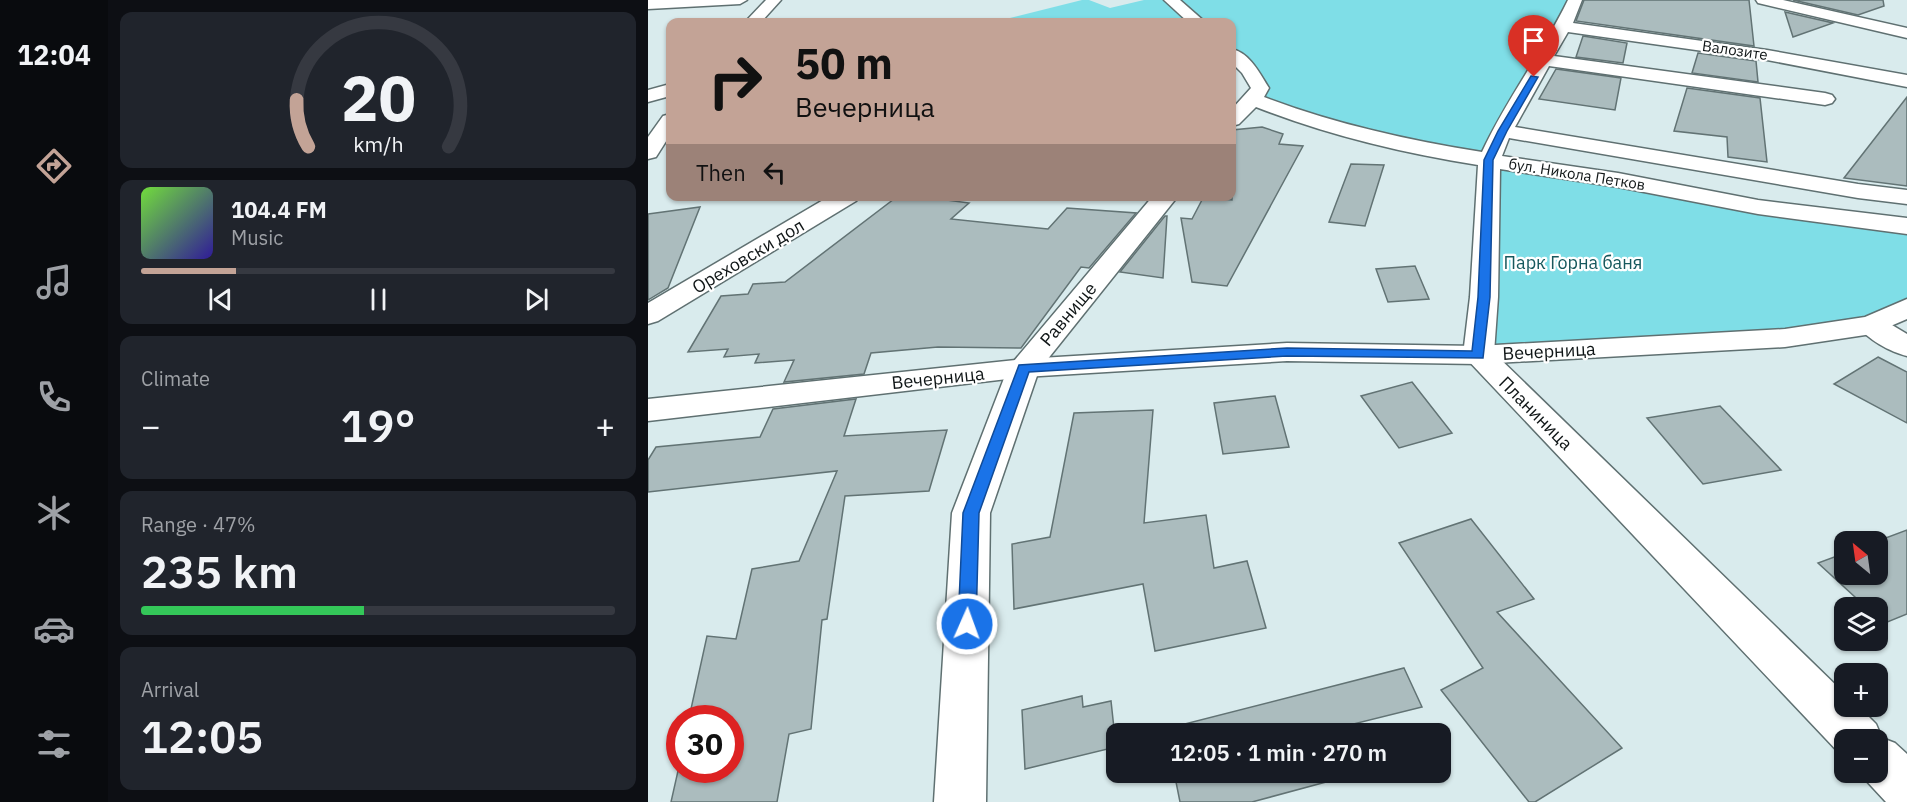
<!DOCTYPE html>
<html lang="en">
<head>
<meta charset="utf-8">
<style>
  body { margin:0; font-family:"IBM Plex Sans",sans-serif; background:#20242c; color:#f1f3f6; height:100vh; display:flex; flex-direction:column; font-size:22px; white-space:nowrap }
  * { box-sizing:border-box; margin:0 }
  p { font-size:20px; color:#9ea1a6 }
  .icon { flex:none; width:33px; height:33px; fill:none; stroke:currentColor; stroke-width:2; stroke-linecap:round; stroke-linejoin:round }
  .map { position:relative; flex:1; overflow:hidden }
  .sheet { display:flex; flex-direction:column; gap:12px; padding:12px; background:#0d0f14; width:540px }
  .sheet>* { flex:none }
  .hud { position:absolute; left:18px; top:18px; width:570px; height:183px; border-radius:12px; box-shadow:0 2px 4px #0004; background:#c3a396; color:#111; overflow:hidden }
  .needle { width:39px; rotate:331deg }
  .fabs { position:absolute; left:1186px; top:531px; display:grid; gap:12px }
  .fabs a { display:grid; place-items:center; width:54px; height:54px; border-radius:12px; background:#171b24; box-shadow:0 2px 4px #0004; font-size:30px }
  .speed { position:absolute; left:18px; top:705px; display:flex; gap:12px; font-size:30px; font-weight:700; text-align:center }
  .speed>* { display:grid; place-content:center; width:78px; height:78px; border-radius:50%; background:#171b24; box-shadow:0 2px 4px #0004; line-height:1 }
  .speed .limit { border:9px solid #d22; background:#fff; color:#111 }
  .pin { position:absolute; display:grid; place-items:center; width:51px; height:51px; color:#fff; margin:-62px -26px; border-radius:50% 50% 50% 0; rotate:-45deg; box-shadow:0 0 6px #0007 }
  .pin .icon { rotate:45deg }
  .me { position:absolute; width:66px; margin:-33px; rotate:2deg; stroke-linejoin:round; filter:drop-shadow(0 0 4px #0008) }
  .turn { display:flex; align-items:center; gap:21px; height:126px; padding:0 30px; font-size:27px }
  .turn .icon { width:78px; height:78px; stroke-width:2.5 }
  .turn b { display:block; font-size:42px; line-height:51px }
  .then { display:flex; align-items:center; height:57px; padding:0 30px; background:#0003; gap:12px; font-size:22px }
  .big { font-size:45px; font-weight:600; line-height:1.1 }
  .sheet .card { flex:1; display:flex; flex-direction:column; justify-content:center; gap:9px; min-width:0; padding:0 21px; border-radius:12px; background:#20242c }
  .sheet .dial { align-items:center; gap:0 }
  .dial svg { height:156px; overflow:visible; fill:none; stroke:#363941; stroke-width:7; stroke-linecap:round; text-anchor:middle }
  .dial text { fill:#f1f3f6; stroke:none }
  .song { display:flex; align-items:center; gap:18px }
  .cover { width:72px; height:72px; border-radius:9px; background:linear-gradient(135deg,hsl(100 70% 55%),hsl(250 70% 35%)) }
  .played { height:6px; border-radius:3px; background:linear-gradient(90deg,#c3a396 20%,#363941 20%) }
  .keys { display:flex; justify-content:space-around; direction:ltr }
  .heat { display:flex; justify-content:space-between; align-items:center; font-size:33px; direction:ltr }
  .charge { height:9px; border-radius:4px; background:linear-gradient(90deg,#34c759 47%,#363941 0) }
  .trip { position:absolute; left:458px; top:723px; width:345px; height:60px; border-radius:12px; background:#171b24; box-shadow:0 2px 4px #0004; font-weight:600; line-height:60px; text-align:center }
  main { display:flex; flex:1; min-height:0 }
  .menu { display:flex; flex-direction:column; width:108px; justify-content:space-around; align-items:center; background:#090b0e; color:#9ea1a6 }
  .menu .icon { width:42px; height:42px }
  .menu .selected { color:#c3a396 }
  .menu b { font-size:27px; color:#f1f3f6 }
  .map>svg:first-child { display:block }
  .green { fill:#7fdee7 }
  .building { fill:#abbcbe; stroke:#627374; stroke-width:1.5 }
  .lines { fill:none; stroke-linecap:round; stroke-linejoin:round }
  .street-casing { stroke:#5f7071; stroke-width:3 }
  .secondary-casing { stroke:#5f7071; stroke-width:3 }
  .street { fill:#fff; fill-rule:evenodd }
  .secondary { fill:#fff; fill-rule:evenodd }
  .route { fill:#1a73e8; stroke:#114b97; stroke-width:1.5 }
  .labels { text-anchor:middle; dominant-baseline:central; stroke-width:4.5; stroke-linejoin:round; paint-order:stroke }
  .far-street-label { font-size:15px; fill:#0f1516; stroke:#fff }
  .street-label { font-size:18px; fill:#0f1516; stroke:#fff }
  .park-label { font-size:18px; fill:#16585d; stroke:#fff }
</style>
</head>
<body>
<main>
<nav class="menu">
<b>12:04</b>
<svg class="icon selected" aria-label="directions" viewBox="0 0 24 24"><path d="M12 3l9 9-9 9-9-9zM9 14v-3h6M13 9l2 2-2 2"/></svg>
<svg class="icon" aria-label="music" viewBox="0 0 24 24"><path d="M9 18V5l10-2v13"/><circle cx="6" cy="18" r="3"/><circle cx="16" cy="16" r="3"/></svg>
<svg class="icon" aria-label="phone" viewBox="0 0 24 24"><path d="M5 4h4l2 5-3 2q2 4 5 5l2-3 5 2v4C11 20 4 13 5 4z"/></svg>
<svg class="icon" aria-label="climate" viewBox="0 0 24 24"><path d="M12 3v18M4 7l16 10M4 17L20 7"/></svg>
<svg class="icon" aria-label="car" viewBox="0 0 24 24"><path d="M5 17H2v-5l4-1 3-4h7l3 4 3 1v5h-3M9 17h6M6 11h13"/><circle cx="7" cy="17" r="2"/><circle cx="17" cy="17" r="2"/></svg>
<svg class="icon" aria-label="filters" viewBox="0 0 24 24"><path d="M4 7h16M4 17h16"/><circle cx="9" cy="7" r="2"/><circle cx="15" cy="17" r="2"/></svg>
</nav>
<section class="sheet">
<div class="card dial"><svg viewBox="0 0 100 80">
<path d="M14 69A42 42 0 1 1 86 69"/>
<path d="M14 69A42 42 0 0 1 8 45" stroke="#c3a396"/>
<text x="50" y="56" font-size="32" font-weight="700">20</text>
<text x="50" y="72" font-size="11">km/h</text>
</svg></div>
<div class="card">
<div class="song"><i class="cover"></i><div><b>104.4 FM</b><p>Music</p></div></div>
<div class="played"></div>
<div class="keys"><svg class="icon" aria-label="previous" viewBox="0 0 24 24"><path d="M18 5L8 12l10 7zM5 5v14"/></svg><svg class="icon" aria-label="pause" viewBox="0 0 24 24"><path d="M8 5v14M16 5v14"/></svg><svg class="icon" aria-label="next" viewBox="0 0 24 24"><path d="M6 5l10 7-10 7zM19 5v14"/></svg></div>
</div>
<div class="card"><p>Climate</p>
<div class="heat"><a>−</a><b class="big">19°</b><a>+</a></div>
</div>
<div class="card"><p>Range · 47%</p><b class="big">235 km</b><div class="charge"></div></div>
<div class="card"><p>Arrival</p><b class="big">12:05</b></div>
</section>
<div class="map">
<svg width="1259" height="802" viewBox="0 0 1259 802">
  <rect width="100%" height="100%" fill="#d9ebed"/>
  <polygon class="green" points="434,0 441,0 462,8 496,0 927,0 841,159 1259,226 1259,308 1224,325 830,355 840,160 703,134 605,99 601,70 584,68 584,22 346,22"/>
  <g class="building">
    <polygon points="936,0 1101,0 1106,46 928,21"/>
    <polygon points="1145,0 1235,0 1236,6 1210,15"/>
    <polygon points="1137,12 1185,23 1145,37"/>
    <polygon points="935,36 979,43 975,63 928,57"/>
    <polygon points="1050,53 1108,61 1110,82 1044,73"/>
    <polygon points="908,69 973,78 967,110 891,99"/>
    <polygon points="1039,88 1112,98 1119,162 1080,157 1079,137 1026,131"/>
    <polygon points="1259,97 1259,186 1196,178"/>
    <polygon points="614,127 635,134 631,144 655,146 579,286 544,282 533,218 544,219 555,198 584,200 584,130"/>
    <polygon points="703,164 736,165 717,226 681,222"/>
    <polygon points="250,196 269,196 321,203 303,219 400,229 419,208 488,213 441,268 433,267 373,348 290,347 223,353 216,374 136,382 146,360 107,363 111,354 76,357 80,349 40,352 73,296 100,294 105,284 137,282"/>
    <polygon points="52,207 20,288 0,300 0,214"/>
    <polygon points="517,216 519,216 515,278 472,272"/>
    <polygon points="767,266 781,299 740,302 728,269"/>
    <polygon points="1230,357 1259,372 1259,423 1186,384"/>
    <polygon points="764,382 804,433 751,448 713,396"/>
    <polygon points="627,396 641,447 575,454 566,403"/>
    <polygon points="208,399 196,436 299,430 281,491 197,496 179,619 174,620 163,729 141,734 129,802 23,802 32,762 32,770 82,770 82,718 41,718 59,636 88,639 104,569 151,561 189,471 0,492 0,460 8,447 112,437 125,409"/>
    <polygon points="1072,406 1133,470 1055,484 999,418"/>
    <polygon points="505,410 496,523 558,515 566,568 599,561 618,628 507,651 495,584 366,609 364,544 402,537 426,413"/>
    <polygon points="823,519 886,599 849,612 974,748 887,802 881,802 793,690 835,668 751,543"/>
    <polygon points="1259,530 1259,614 1237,623 1230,617 1230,608 1219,608 1170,563 1197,553 1197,574 1230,574 1230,542 1227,542"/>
    <polygon points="756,668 774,707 677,731 677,734 518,734 517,729"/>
    <polygon points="434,696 435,707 463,701 468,747 377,769 374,710"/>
    <polygon points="526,772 691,772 693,778 604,802 532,802"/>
  </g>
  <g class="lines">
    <g class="street-casing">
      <g id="street">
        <polygon points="0,0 99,0 92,4 0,9"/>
        <polygon points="118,0 133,0 113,22 97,22"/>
        <polygon points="516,0 532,0 557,22 540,22"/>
        <path d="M920,0H934L925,23L1119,50L1259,75V87L1119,60L920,32L906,56L1177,93L1184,95L1187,99L1184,103L1177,105L901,66L867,127L1210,184L1259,190V204L1210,198L861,138L854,156L970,173L1110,200L1259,218V234L1110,214L970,187L852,169L850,297L846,353L1197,694V706H1210L1228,724L1234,738L1247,743L1259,754V802H1238L1213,775L1211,772H1230V740H1197V757L1194,756L815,355L822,297L830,165C754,153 679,135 608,107L591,124L584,126V109L603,88L594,73L584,63V49C602,53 612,74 621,88L616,97C687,124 759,140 834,152C858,100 894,53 920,0Z"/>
        <polygon points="1108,0 1135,0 1259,28 1259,38 1110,3"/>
        <polygon points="22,84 22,96 0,102 0,90"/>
        <polygon points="22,114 22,135 8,157 0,159 0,137 15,116"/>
        <polygon points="182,196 212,196 208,201 10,321 0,324 0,303"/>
        <polygon points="505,196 530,196 391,370 342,513 338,802 286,802 304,513 360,368"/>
        <path d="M1224,316L1234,319L1259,334V356C1242,352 1219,339 1209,325L1214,319Z"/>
      </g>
    </g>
    <g class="secondary-casing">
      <polygon id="secondary" points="1259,299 1259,319 1224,334 1137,347 830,364 639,361 376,377 0,421 0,399 376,359 639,343 830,346 1137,329 1217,317"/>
    </g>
    <use href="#street" class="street"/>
    <use href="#secondary" class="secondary"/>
  </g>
  <polygon class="route" points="883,76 890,77 859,131 845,160 842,297 835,358 639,356 381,372 331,513 328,624 325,630 319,632 313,630 310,624 315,513 371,365 639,348 824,351 830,297 836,160 850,131"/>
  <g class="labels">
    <g class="far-street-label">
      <text transform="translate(1087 50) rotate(8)">Валозите</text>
      <text transform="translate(929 174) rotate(9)">бул. Никола Петков</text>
    </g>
    <g class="street-label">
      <text transform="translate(100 256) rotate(-31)">Ореховски дол</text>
      <text transform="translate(420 314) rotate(-50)">Равнище</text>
      <text transform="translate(901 351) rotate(-3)">Вечерница</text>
      <text transform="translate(290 378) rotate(-6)">Вечерница</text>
      <text transform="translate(888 413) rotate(45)">Планиница</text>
    </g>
    <g class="park-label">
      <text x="925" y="262">Парк Горна баня</text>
    </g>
  </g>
</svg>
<div class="fabs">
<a><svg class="needle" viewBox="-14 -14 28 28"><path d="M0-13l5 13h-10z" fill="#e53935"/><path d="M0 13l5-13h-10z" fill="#9ea1a6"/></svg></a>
<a><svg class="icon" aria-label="layers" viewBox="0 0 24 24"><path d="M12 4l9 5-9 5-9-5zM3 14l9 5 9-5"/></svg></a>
<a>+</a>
<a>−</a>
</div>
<div class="speed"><div class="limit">30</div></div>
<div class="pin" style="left:886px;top:77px;background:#d93025"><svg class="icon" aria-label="arrive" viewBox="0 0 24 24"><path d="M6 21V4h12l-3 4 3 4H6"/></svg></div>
<svg class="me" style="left:319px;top:624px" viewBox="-20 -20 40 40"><circle r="17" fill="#1a73e8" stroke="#fff" stroke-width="3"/><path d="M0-11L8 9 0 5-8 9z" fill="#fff"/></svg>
<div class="trip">12:05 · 1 min · 270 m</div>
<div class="hud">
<div class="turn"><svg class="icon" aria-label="right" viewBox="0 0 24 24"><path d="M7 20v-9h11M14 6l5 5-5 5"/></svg><div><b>50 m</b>Вечерница</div></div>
<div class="then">Then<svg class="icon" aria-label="left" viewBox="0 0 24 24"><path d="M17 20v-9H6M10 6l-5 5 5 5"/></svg></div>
</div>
</div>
</main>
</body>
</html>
